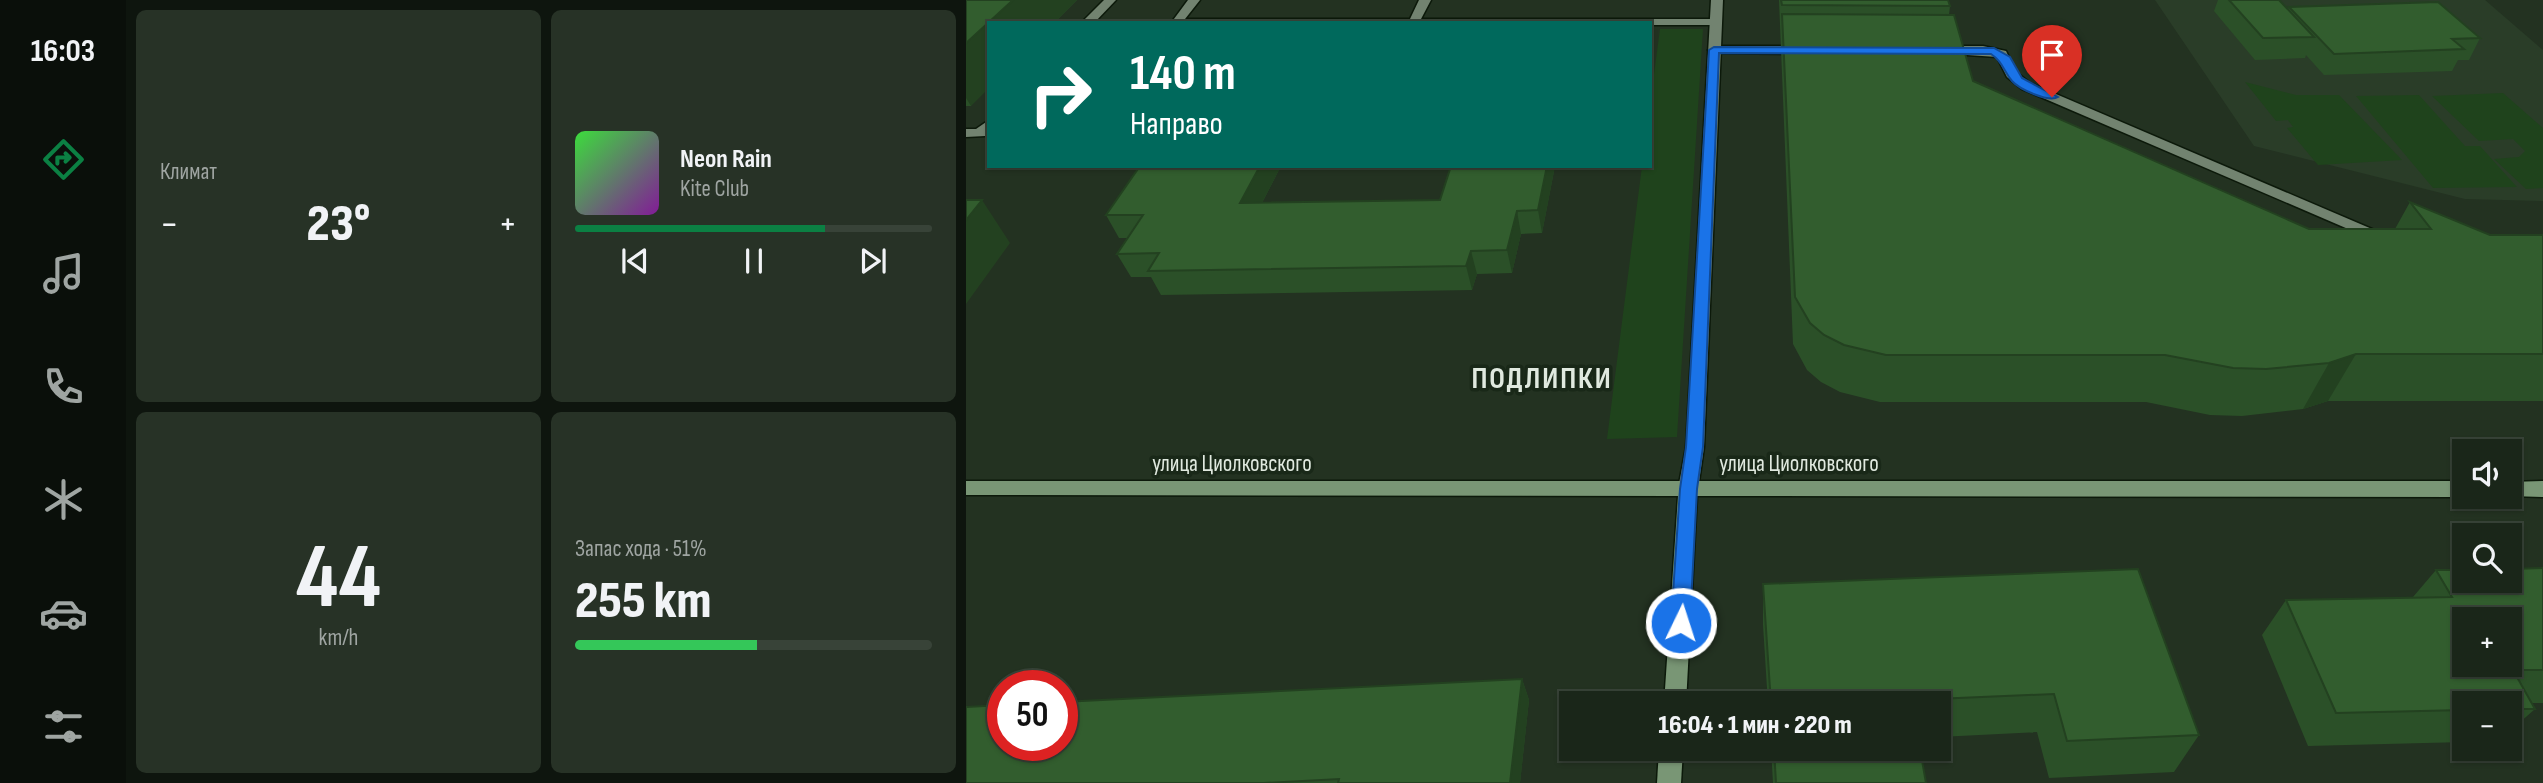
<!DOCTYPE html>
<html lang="ru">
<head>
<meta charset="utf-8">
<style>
  body { margin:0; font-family:"Sofia Sans Condensed",sans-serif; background:#273226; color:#f1f3f6; height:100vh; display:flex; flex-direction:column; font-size:26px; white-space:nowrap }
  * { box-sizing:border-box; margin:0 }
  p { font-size:23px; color:#9fa5a2 }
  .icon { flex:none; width:38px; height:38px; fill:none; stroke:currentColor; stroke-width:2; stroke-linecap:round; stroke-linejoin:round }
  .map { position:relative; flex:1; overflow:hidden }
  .side { display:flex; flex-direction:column; gap:10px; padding:10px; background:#0e150e; width:840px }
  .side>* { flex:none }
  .guide { position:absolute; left:21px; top:21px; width:665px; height:147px; border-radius:0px; box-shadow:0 2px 5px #0004,0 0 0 2px #384338; background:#00695c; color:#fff; overflow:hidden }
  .fabs { position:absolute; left:1486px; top:439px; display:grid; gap:14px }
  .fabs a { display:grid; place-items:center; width:70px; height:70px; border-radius:0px; background:#1a2619; box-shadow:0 2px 5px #0004,0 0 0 2px #384338; font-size:35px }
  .speed { position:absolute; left:21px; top:670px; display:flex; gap:14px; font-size:35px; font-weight:700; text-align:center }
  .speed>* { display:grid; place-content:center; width:91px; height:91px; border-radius:50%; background:#1a2619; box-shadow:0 2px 5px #0004,0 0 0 2px #384338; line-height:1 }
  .speed .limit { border:10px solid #d22; background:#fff; color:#111 }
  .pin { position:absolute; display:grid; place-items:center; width:60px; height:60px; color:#fff; margin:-72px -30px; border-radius:50% 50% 50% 0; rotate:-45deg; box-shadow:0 0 7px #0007 }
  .pin .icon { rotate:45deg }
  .me { position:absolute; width:77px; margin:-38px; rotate:4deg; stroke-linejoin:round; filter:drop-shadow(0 0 5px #0008) }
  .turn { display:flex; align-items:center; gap:24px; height:147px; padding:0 28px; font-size:32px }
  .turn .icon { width:91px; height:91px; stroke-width:2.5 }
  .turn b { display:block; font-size:49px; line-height:60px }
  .big { font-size:52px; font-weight:800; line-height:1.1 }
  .side .widget { flex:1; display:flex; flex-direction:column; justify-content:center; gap:10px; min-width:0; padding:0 24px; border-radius:10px; background:#273226 }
  .side .dial { align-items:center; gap:0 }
  .dial b { font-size:91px; line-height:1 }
  .song { display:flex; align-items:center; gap:21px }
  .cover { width:84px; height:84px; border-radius:10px; background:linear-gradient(135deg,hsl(120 70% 55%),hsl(290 70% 35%)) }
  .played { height:7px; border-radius:4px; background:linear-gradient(90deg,#0b8043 70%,#384338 70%) }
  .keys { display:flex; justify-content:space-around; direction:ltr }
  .heat { display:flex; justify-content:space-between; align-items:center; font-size:38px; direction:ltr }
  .charge { height:10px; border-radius:5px; background:linear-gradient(90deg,#34c759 51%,#384338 0) }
  .side .tiles { flex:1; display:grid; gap:10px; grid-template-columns:repeat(2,1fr) }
  .trip { position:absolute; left:593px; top:691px; width:392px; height:70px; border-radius:0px; background:#1a2619; box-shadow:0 2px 5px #0004,0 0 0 2px #384338; font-weight:800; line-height:70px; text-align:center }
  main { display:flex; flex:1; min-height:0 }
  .tab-bar { display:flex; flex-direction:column; width:126px; justify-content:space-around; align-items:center; background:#0a0f0a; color:#9fa5a2 }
  .tab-bar .icon { width:49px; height:49px }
  .tab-bar .current { color:#0b8043 }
  .tab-bar b { font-size:32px; color:#f1f3f6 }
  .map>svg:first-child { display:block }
  .built { fill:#2a3d28 }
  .green { fill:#1f431c }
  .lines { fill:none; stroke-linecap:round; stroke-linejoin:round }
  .service-casing { stroke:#0c190a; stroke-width:3 }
  .tertiary-casing { stroke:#0c190a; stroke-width:3 }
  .secondary-casing { stroke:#0c190a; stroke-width:3 }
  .service { fill:#728370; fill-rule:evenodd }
  .tertiary { fill:#728370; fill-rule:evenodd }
  .secondary { fill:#799675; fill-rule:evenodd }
  .wall { fill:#2b5028 }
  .shaded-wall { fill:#234120 }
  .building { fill:#325d2e; stroke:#234120; stroke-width:2; fill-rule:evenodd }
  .route { fill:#1a73e8; stroke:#114b97; stroke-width:2 }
  .labels { text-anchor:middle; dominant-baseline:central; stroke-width:7; stroke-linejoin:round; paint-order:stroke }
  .street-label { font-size:23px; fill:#e0e9df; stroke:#192818 }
  .district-label { font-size:30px; font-weight:bold; letter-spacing:2px; fill:#e0e9df; stroke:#192818 }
</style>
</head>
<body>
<main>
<nav class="tab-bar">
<b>16:03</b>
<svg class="icon current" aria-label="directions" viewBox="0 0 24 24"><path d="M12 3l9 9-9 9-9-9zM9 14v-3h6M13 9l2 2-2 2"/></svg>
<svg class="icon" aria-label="music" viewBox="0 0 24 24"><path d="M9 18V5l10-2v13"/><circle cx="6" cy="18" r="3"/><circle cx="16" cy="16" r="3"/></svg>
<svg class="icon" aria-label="phone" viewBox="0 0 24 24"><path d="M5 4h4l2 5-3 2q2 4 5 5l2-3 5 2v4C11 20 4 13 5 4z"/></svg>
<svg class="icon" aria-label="climate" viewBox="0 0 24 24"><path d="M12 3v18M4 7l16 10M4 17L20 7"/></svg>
<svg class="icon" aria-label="car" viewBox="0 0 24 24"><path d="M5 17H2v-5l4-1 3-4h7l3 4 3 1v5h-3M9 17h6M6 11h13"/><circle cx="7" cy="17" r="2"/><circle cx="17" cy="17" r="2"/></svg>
<svg class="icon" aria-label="filters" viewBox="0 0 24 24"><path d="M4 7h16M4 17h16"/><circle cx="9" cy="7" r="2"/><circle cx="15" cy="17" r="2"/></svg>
</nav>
<section class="side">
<div class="tiles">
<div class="widget"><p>Климат</p>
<div class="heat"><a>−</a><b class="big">23°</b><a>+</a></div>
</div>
<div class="widget">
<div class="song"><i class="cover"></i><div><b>Neon Rain</b><p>Kite Club</p></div></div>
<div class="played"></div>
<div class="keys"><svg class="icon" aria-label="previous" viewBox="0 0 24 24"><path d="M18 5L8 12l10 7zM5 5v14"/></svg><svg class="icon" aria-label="pause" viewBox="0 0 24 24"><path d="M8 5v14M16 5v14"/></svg><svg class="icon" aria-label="next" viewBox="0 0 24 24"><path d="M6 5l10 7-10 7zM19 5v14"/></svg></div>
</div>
<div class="widget dial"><b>44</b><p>km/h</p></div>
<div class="widget"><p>Запас хода · 51%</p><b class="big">255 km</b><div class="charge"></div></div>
</div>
</section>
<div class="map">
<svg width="1577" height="783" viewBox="0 0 1577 783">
  <rect width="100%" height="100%" fill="#233221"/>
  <polygon class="built" points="1189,0 1519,0 1577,50 1577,201 1499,199 1288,146"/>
  <g class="green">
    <polygon points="694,29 737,29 711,437 641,439 676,166 684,166 684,104"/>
    <polygon points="1279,82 1330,95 1373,95 1436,160 1352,165 1321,128 1327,127 1322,120 1310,121"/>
    <polygon points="1537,93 1577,128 1577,188 1560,189 1528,159 1553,157 1559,151 1547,139 1513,141 1466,96"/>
    <polygon points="1453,95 1499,146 1514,146 1551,187 1467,188 1390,96"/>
  </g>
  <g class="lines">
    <g class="service-casing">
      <g id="service">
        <polygon points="138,0 150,0 128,23 115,23"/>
        <polygon points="222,0 234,0 219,19 444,19 453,0 465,0 455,19 749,19 755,22 749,25 684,25 684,23 205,23"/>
        <polygon points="748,46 838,46 844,50 838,54 744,53 742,50"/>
        <polygon points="975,46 1017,46 1040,51 1050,72 1064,83 1420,235 1422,238 1415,243 1410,241 1056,89 1041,77 1031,57 971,53 969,50"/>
        <polygon points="23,120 23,132 19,136 0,137 0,129 10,129"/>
      </g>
    </g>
    <g class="tertiary-casing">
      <polygon id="tertiary" points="745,0 757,0 738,447 732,489 729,494 722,497 715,494 712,489 720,447"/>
    </g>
    <g class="secondary-casing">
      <g id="secondary">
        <polygon points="0,481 1498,481 1498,497 731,496 720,704 698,704 712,496 0,495"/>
        <polygon points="1577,481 1577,497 1544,496 1544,482"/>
        <polygon points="693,749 717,749 715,783 691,783"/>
      </g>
    </g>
    <use href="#service" class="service"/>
    <use href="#tertiary" class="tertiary"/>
    <use href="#secondary" class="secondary"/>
  </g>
  <g class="wall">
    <polygon points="0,0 111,0 88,23 23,23 5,106 0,106"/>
    <polygon points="813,0 982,0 984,6 983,15 1007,81 1343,229 1429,229 1444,202 1524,235 1577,235 1577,401 1362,401 1337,409 1276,416 1244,415 1180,402 914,402 874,392 855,382 841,370 827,344"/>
    <polygon points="1252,0 1313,0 1322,10 1323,7 1514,38 1503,60 1492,60 1486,71 1358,75 1340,55 1339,58 1289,60 1248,11"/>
    <polygon points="174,166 315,166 296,203 474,200 589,166 576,233 555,234 546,273 511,274 506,290 195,295 185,277 165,277 151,254 162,238 153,238 140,215"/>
    <polygon points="1577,568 1577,703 1566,703 1569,709 1544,731 1544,704 1498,704 1498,742 1342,746 1296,635 1320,600 1447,597 1470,570"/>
    <polygon points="797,584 1233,735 1208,772 1083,778 1071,732 973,737 973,704 802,704 797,625"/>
    <polygon points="556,679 563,700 554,783 0,783"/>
    <polygon points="805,749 954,749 960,783 807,783"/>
  </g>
  <g class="shaded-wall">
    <polygon points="47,0 111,0 88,23 23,23 23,88 5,106 0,98 0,43"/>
    <polygon points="294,166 315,166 284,226 274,203"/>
    <polygon points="581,166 589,166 576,233 572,210"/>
    <polygon points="16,200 44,243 0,304 0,220"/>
    <polygon points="551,211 555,234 546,273 541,250"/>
    <polygon points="505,251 511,274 506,290 500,266"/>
    <polygon points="1390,354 1362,401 1337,409 1363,363"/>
    <polygon points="556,679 563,700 554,783 544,783"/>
  </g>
  <g class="building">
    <polygon points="0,0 47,0 0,43"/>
    <polygon points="815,0 982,0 984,6 816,5"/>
    <polygon points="1263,0 1313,0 1348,37 1297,38"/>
    <polygon points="1472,2 1514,38 1486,39 1498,49 1368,54 1323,7"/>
    <polygon points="816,14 988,15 1007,81 1343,229 1465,229 1444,202 1524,235 1577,235 1577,354 1390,354 1363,363 1300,369 1267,368 1199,355 920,355 878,345 858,335 844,323 829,297"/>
    <polygon points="174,166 294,166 274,203 474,200 485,166 581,166 572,210 551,211 541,250 505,251 500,266 182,271 193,253 151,254 177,215 140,215"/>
    <polygon points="0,200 16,200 0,220"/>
    <path d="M1577,568V670H1547L1569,709H1544V704H1498V710L1370,713L1320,600L1486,597L1470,570H1498V581H1544V569ZM1498,620H1544V665H1498Z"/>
    <polygon points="1172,569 1233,735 1101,741 1088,694 946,700 947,704 805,704 797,584"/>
    <polygon points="556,679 544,783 372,783 373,779 298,783 0,783 0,707 37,705 37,746 96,746 96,702"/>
    <polygon points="808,749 954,749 960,783 810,783"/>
  </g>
  <path class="route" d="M748,47L1028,48L1044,57L1056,78L1092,97C1083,103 1053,89 1046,81C1037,70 1037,62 1025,54L753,53L737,447L731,489L724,623L721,629L715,631L708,629L705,623L714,489L720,447L743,50Z"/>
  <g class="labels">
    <g class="street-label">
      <text x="266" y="464">улица Циолковского</text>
      <text x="833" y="464">улица Циолковского</text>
    </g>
    <g class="district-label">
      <text x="576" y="379">ПОДЛИПКИ</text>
    </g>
  </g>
</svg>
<div class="fabs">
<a><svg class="icon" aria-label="sound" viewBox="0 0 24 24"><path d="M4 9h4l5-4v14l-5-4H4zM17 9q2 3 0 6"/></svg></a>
<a><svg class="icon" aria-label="search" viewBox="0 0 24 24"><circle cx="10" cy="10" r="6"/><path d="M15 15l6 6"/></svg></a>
<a>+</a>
<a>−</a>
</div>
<div class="speed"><div class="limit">50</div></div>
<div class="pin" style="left:1086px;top:97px;background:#d93025"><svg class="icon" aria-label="arrive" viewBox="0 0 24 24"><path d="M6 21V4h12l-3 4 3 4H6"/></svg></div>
<svg class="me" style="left:715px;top:623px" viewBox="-20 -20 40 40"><circle r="17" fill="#1a73e8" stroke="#fff" stroke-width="3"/><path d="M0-11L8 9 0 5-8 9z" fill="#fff"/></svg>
<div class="trip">16:04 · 1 мин · 220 m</div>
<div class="guide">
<div class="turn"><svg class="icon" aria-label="right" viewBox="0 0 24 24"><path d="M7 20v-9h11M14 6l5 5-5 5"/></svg><div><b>140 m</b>Направо</div></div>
</div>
</div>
</main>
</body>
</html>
